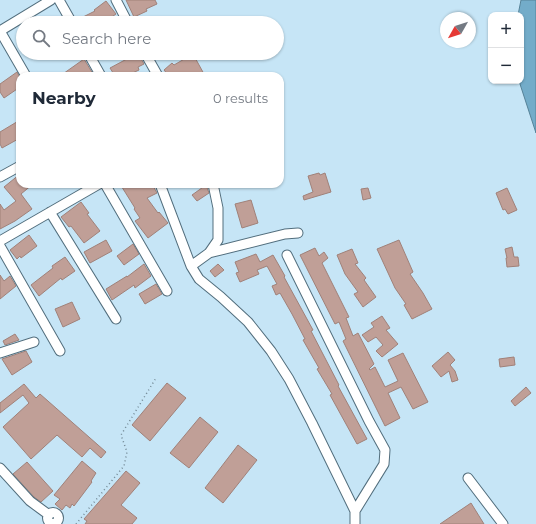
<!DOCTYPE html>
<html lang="en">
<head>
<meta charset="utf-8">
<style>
	:root { --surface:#fff; --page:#f2f2f3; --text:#1f2937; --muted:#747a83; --line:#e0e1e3 }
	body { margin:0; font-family:Montserrat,sans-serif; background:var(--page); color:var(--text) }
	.controls { position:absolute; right:12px; top:12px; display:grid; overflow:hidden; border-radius:8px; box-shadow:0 1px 3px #0004 }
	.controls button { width:36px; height:36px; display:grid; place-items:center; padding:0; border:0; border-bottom:1px solid var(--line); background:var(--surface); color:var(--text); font:20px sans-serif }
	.compass { position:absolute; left:440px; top:12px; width:36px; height:36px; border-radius:50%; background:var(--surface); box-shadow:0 1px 3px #0004; rotate:231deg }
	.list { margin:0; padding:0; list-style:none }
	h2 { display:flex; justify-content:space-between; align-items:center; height:52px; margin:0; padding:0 16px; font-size:17px }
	h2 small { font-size:13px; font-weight:400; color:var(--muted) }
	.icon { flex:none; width:22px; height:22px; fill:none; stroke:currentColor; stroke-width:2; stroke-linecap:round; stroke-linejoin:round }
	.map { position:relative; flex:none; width:536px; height:524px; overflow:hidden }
	.search { position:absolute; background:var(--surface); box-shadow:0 1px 3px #0004; left:16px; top:16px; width:268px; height:44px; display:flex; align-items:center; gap:10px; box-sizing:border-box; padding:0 14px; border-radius:22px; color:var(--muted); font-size:15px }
	.panel { position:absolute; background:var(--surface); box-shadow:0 1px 3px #0004; left:16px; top:72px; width:268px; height:116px; border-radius:12px }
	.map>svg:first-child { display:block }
	.water { fill:#73acc9; stroke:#568298 }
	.building { fill:#c09f97; stroke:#a08179 }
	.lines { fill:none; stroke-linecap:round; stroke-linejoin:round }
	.minor-casing { stroke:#526e7d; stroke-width:11 }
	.path { stroke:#738995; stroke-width:1.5; stroke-dasharray:1 3; stroke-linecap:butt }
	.minor { stroke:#fff; stroke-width:9 }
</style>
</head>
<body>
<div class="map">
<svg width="536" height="524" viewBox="0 0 536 524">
	<rect width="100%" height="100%" fill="#c6e5f6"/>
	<path class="water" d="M521,0H536V133L519,81H521V15H518Z"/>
	<path class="building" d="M126,0H155L157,4L146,9L147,11L134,17Z
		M106,1L116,14L103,23H84L81,18L95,11L94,10Z
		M138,53L144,64L138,67L139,70L126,76H115L110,68Z
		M193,54L204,74L201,76H169L164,70L172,63L174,65Z
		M84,59L93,74L90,76H60Z
		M17,72L20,78V87L4,98L0,92V84Z
		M20,120V138L2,148L0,144V132Z
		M319,173L320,175L325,173L331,192L304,200L303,196L313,192L308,176Z
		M20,174V184H33L21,194L32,209L15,221L0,229V204L4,210L16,201L4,187Z
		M120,184H152L157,193L147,198L158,213L159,212L168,223L148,238L135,221L140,218L134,209L135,208Z
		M206,185L209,193L197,201L192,195Z
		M368,188L371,198L363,200L361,189Z
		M507,188L517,210L508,214L505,209L503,210L496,193Z
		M251,200L258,223L242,228L235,204Z
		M81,202L89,213L87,214L100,231L84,243L71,226L69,227L61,217Z
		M29,235L37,246L21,258L20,256L17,259L10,250Z
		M106,240L112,251L90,263L84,252Z
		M399,240L413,272L410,274L423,293L432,309L412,319L404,305L406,304L395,288L377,249Z
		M133,244L139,254L124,265L117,256Z
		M512,247L514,257H518L519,266L507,267L506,258H507L505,249Z
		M315,248L319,256L324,252L328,258L322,263L349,317L346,318L353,336L358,333L374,364L369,369L370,370L375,367L385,387L398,381L388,360L403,353L428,402L413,409L401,387L388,393L400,418L385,426L343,341L346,339L339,322L335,324L300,255Z
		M352,249L358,263L355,264L366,278L364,280L376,297L363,307L354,294L358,292L345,274L337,255Z
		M256,254L260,262L273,255L285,276L284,277L313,330L311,331L339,385L338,386L367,439L357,444L330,395L332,394L317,369L319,368L303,340L305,339L292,314L280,293L276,295L272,286L277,284L267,266L257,270L259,274L240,282L236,273L239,272L235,262Z
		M65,257L75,271L62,280L61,278L39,296L31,285L53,268L52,266Z
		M144,264L151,276L135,288L134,285L112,300L106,289L127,276V277Z
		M218,264L224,270L215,277L210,271Z
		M0,275L4,281L10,276L16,286L0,299Z
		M156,284L162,294L145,304L139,294Z
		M72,302L80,319L63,327L55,309Z
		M382,316L390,328L386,330L398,344L382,357L376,351L383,345L376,337L368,342L362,335L374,327L371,323Z
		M15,334L19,340L5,345L3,341Z
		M26,351L32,362L12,375L2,359Z
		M448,352L455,360L450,365L455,371L458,380L452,382L449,371L441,377L432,366Z
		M514,357L515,365L500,367L499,359Z
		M167,383L186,398L150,441L132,425Z
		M24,384L36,398L40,394L106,452L101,458L90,448L82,457L57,435L31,459L3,427L29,403L23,395L0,413V403Z
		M526,387L531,393L515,406L511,401Z
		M200,417L218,432L189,468L170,453Z
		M238,445L257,460L223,503L205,488Z
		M82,461L96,473L91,481L92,482L74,506L72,504L70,508L66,505L62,510L55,504L60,499L54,495Z
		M27,462L53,491L41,502L34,497L13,474Z
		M126,471L140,483L121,505L137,518L132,524H85L87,521L84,519Z
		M471,503L484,524H440Z"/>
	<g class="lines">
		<g class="minor-casing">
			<path id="minor" d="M59,0L72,23
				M116,0L128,23
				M0,31L51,0
				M0,31L26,76
				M88,53L101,76
				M145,53L158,76
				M0,177L20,166
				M105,184L167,291
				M160,184L191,266L199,279L221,297L248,322L271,351L289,379L312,423L355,511V524
				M50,212L116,319
				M0,241L99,184
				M0,246L60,351
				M209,253L285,234L298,233
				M287,255L369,421L385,450L384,464L355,511
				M191,266L209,253L218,240V208L213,184
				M0,353L34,342
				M0,468L30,501L49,515
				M468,478L503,524
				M47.5 518a5.5 5.5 0 1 1 11 0a5.5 5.5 0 1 1-11 0Z"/>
		</g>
		<path class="path" d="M76,524L124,466L127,452L121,435L156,378"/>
		<use href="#minor" class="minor"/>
	</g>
</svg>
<div class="controls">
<button>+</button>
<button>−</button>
</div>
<svg class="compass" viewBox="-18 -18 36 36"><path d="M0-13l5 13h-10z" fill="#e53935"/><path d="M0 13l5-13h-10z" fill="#747a83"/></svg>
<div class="search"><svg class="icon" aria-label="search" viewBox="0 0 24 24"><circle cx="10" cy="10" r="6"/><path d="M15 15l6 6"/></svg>Search here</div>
<section class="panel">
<h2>Nearby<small>0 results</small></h2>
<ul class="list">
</ul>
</section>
</div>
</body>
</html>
